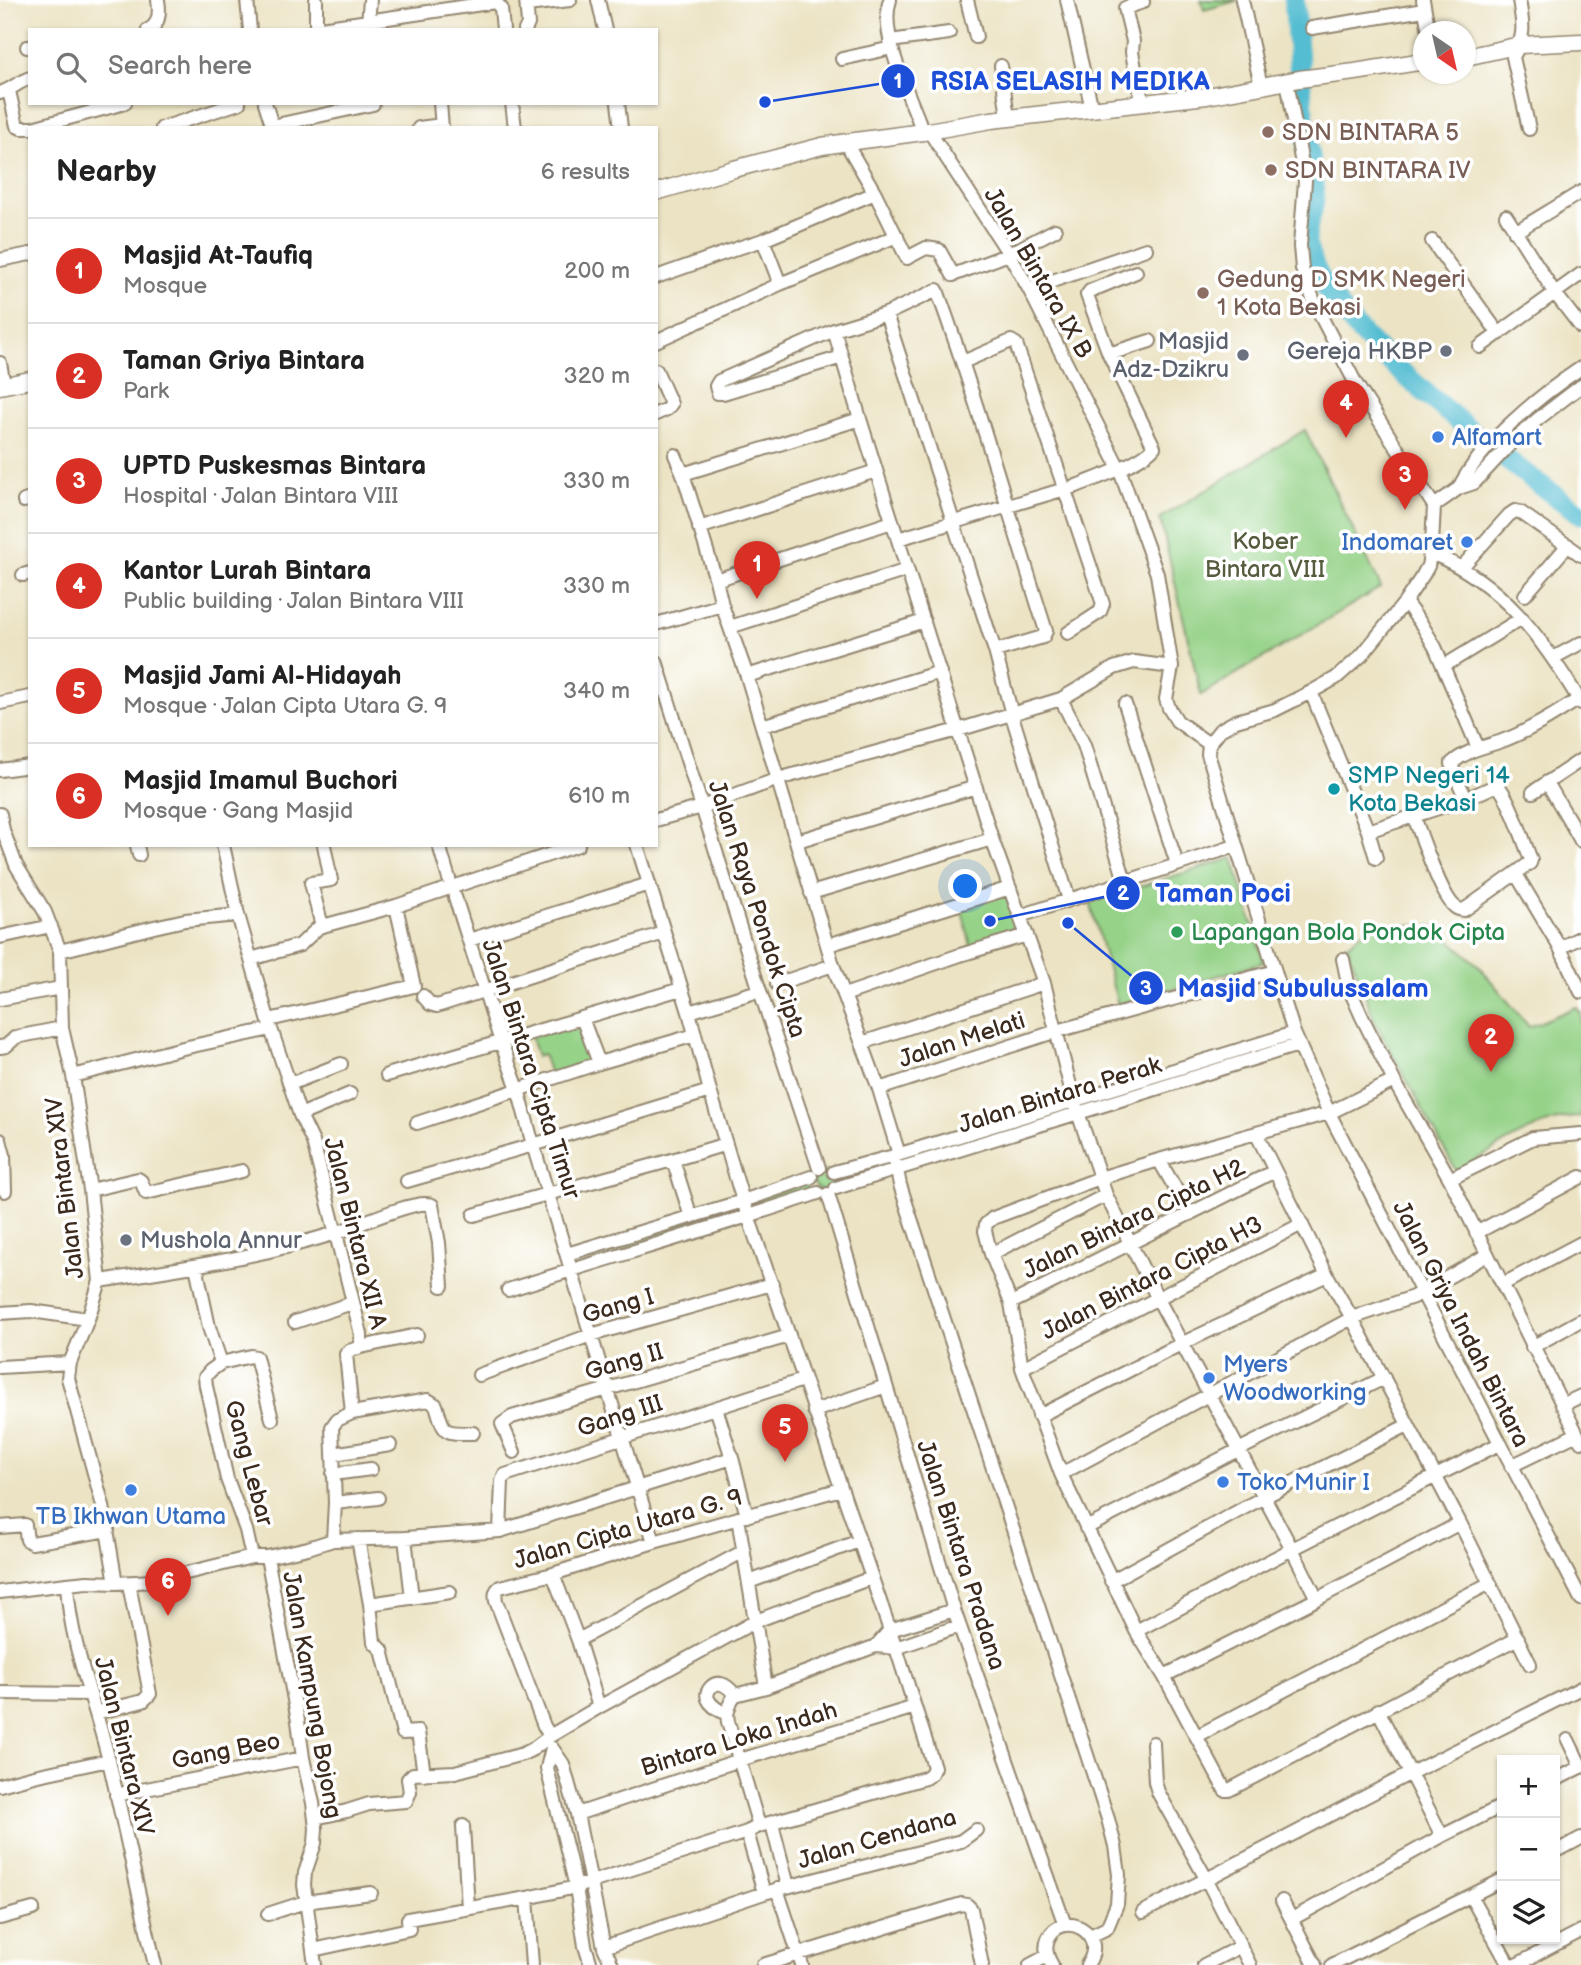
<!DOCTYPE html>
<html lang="en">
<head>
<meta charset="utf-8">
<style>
	:root { --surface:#fff; --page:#f2f2f2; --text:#222; --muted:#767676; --line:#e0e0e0; --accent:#d93025 }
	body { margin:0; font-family:"Balsamiq Sans",sans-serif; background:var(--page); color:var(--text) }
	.controls { position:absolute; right:21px; bottom:21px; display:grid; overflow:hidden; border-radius:0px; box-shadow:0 2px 5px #0004 }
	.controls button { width:63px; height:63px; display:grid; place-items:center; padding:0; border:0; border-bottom:2px solid var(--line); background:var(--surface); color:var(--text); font:35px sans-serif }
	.compass { position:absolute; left:1413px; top:21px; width:63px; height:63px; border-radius:50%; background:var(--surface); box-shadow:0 2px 5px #0004; rotate:146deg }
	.you { position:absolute; left:966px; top:887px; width:24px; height:24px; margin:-18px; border:5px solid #fff; border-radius:50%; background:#1a73e8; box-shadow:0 0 0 10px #1a73e833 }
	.badge { display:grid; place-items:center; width:46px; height:46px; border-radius:50%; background:var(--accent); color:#fff; font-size:23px; font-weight:700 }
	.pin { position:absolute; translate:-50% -58px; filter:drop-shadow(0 2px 4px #0008) }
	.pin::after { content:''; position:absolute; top:37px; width:24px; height:21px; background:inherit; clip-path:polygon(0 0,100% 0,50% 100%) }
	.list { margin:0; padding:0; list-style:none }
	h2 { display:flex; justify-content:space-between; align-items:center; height:91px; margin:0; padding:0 28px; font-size:30px }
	h2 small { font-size:23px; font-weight:400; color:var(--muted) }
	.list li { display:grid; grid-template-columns:46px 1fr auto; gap:21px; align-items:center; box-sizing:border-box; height:105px; padding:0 28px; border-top:2px solid var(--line) }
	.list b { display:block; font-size:26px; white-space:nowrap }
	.list p { margin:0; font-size:23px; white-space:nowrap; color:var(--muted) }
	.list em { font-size:23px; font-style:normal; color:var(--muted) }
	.icon { flex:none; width:38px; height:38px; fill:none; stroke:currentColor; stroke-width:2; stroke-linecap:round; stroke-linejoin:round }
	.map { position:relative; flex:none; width:1581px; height:1965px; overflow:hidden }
	.search { position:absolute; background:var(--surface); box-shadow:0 2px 5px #0004; left:28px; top:28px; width:630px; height:77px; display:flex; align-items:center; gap:18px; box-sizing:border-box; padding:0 24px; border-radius:0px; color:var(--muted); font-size:26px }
	.panel { position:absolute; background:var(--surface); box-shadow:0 2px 5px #0004; left:28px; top:126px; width:630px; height:721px; border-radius:0px }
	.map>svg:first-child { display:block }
	.green { fill:#96d389; stroke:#687e54; stroke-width:2 }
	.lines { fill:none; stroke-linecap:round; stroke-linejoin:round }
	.river { stroke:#54bdd2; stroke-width:21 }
	.minor-casing { stroke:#938670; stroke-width:16 }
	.major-casing { stroke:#938670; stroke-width:19 }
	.minor { stroke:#fff; stroke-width:12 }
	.major { stroke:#fff; stroke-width:16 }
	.education-dot { fill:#8d6e63; stroke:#fff; stroke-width:2.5 }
	.worship-dot { fill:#6b7280; stroke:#fff; stroke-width:2.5 }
	.shop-dot { fill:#3f7fe0; stroke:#fff; stroke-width:2.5 }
	.culture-dot { fill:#0f9aa8; stroke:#fff; stroke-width:2.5 }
	.leisure-dot { fill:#2e9e5b; stroke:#fff; stroke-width:2.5 }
	.labels { text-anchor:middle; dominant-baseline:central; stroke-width:7; stroke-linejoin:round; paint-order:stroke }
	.education-label { font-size:24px; fill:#785e54; stroke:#fff; text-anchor:start }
	.street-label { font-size:24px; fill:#3b2a1e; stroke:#fff }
	.worship-label { font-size:24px; fill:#5b616d; stroke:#fff; text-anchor:end }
	.shop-label { font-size:24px; fill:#366cbe; stroke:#fff; text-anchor:start }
	.park-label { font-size:24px; fill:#565d3e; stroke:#fff }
	.culture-label { font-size:24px; fill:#0d838f; stroke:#fff; text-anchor:start }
	.leisure-label { font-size:24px; fill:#27864d; stroke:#fff; text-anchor:start }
	.leader { fill:none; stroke:#1d4ed8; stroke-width:2.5 }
	.callout-dot { fill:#1d4ed8; stroke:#fff; stroke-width:2.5 }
	.mark-label { font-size:21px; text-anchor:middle; font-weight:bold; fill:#fff }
	.callout-label { font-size:26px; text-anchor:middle; font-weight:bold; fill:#1d4ed8; stroke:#fff; stroke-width:7; stroke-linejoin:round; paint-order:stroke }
</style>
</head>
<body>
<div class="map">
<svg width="1581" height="1965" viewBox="0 0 1581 1965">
	<rect width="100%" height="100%" fill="#fff"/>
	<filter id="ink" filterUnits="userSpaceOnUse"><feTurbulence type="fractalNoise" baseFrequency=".0143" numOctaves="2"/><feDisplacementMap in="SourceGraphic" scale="14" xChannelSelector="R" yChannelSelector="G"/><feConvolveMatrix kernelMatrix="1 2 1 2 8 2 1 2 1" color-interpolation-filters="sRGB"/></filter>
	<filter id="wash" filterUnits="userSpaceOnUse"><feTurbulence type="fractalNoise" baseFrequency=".00686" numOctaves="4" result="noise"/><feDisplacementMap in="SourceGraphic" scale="28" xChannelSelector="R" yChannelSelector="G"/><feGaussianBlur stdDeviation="1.57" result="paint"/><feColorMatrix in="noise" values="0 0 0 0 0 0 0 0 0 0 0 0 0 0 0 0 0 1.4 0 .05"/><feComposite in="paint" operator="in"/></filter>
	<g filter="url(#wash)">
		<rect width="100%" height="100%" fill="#ebe3c3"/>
		<path class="green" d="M1201,0H1239L1204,10Z
			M1305,430L1381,587L1201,695L1160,518Z
			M1233,858L1264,962L1118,1005L1090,902Z
			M1006,894L1021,935L972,950L961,907Z
			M1373,924L1434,926L1478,965L1529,1027L1576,1007L1581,1013V1117C1545,1115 1488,1153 1456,1171L1375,1022L1347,945Z
			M582,1021L595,1060L550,1074L543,1054L537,1056L531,1038Z
			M814 1181a10 10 0 1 1 20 0a10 10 0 1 1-20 0Z
			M806,1182L810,1194L751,1213L748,1203Z
			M741,1204L745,1216L573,1265L570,1257Z"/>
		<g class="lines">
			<path class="river" d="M1294,0C1298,42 1300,85 1305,127C1307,150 1313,172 1314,195C1315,212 1302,230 1307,247C1325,310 1394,366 1442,407C1487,445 1533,481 1581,514"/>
		</g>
	</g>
	<g filter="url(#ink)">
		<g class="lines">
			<g class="minor-casing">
				<path id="minor" d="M247,0L250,30
					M316,0V24L321,28L495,2L501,8L503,30
					M598,0L605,30
					M890,0C878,34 911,98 923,132
					M967,0L976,37
					M1067,0L1092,109
					M1142,0L1143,2L1125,8L1133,41L1132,52L1137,80L1143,102
					M1242,0L1261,86
					M1423,0L1429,32
					M1519,0C1523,24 1526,35 1513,57L1529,129
					M527,5L570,0
					M368,22L370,0
					M1312,28L1424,10
					M148,30C160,25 160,12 158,0
					M525,30L528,24L526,0
					M890,41L949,33
					M27,47H30
					M842,59L892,48
					M1001,66L1008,118
					M1287,81L1305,181L1300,246L1302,269L1316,307L1356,384L1434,506L1432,544L1428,566L1423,575L1405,602L1362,655L1336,678L1311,692L1275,710L1236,721L1220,730L1209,744L1208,754L1294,1033L1329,1113L1581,1599
					M9,91L17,126L21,128H30
					M0,93C11,90 18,82 30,78
					M265,103L273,128
					M440,103L442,128
					M512,103L515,128
					M618,103L621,128
					M272,126L373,104
					M32,128L125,103
					M162,128L239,103
					M419,128L442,125
					M929,131L1009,254L1029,289L1119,468L1157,574L1172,667L1166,699L1169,708L1177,721L1209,744
					M848,142L850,150L875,193L907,258L926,248L939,250L953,275L1009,254L1055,230
					M1506,216L1554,292L1581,327
					M1515,232L1581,192
					M763,240L780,284
					M1432,241L1499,334
					M738,248L763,240L875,193
					M0,260L30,254
					M656,277L733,250
					M1029,289L1146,249
					M886,314L995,651L1014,722L1069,900
					M834,330L860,419L992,839L1044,983L1074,1101L1106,1195L1158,1299L1292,1549L1317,1599
					M656,341L780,284L897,236
					M1480,347L1581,274
					M1109,354L1150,341
					M842,357L723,393H718L716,386L719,381L834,330L886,314L937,290C978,402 1010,518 1046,631L1043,637L995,651
					M963,362L1011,341L1016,344L1103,604L1100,612L1068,633
					M0,363L4,385
					M656,370L671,404L667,409L656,414
					M675,455L683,474L716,580L722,605L747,676L833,965L879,1089L897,1148
					M683,474L860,419
					M1074,487C1094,479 1141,463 1154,447L1109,354L1087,295L1090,291L1136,272
					M1459,488C1480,444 1540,395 1581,368
					M24,501L30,499
					M1434,506L1459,488L1474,483L1511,443L1538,419L1581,386
					M699,528L876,471
					M898,539L1065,489
					M1431,553C1502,582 1543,639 1581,703
					M1462,567L1509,515L1515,511L1520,512L1581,555
					M23,575L30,573
					M716,580L892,522
					M1525,595L1568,545
					M1405,602L1422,625L1435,647L1478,748
					M656,624L722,605
					M730,627L907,570
					M1553,658L1581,643
					M656,661L758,985L819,1168
					M1444,666L1522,618
					M747,676L924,621
					M1311,692L1368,831L1376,858
					M1061,699L1084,745L1125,881
					M0,703L30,697
					M1125,704L1177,864
					M762,726L940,672
					M0,770L30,766
					M1547,782C1558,802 1570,821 1581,841
					M1533,792L1581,760
					M1466,799L1453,770L1452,763C1467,750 1484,747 1502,741C1529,731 1554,715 1579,699
					M0,814L3,830L16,865L45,912L60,951L62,1028L73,1076L90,1190L100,1281L88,1319L70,1363L68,1378L103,1506L116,1583L87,1582L67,1584C70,1645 95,1702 109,1761C125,1829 139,1897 155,1965
					M656,820L702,807L778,779L958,730L1061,699L1114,668L1127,664L1134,662L1172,667
					M1368,831L1466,799L1497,785C1509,796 1524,842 1531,860L1530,863L1464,910C1459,909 1458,910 1454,906C1440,893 1422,837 1414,817
					M797,841L976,787
					M137,845L139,855
					M223,845L238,915L271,1029L300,1115L313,1142L361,1334V1347L349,1351L346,1354L352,1413L337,1420L332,1427L335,1503L333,1540
					M439,845L449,879
					M1516,874L1560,948L1581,992
					M811,893L992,839
					M455,897L501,1042L518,1089L533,1145L654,1542
					M1020,916L1235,846
					M322,926L311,883L331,880L324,845
					M0,937L51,926
					M469,940L649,884
					M828,945L1010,888
					M1560,948L1581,937
					M60,951L154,927L185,920L238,915
					M251,959L300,945L319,927L396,906L578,845
					M1343,959L1349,988L1362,1017L1394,1081L1450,1179L1581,1442
					M777,984L833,965
					M844,995L960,955L1027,935
					M423,996L430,1004L437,1006L664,933
					M0,999L61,988
					M689,1012L752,993
					M582,1018L599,1063
					M269,1020L414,986L396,906
					M862,1043L1044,983
					M0,1047L6,1046L16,1037L62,1028
					M387,1075L681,989
					M73,1076L183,1048L271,1029
					M1394,1081L1329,1113L1159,1160L1100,1178L993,1218L986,1224L985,1231L991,1254L1011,1303L1022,1368L1061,1474L1136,1631L1164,1676L1225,1790H1229L1518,1638
					M290,1084L341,1064
					M879,1089L1057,1031L1275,971
					M300,1115L350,1094
					M417,1123L599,1063L695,1035
					M1256,1133L1327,1275L1352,1318L1460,1523L1530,1664
					M0,1140L4,1155L5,1191
					M894,1156L900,1185L1108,1819L1115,1846L1119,1875L1117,1904L1107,1928L1090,1936
					M673,1160L691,1217
					M1159,1160L1190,1214
					M834,1172L894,1156L1294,1033
					M1450,1179L1533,1138L1581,1134
					M407,1181L533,1145L710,1091
					M836,1188L1298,1045
					M90,1190L138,1179L141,1181L146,1193L242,1171
					M828,1194L954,1610L1065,1925
					M474,1215C557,1190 643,1170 726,1144
					M1476,1233L1581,1177
					M567,1254L743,1201L811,1177
					M991,1254L1106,1195
					M196,1266L209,1327L221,1363L210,1371L205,1377L206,1386L227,1479L246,1530L252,1557
					M100,1281C179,1269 259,1257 336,1233C354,1227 417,1198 432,1205L439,1243L442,1286
					M1503,1284L1581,1243
					M508,1290C611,1257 716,1228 818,1193
					M1011,1303L1275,1171
					M0,1313L31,1311L88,1319
					M295,1322L352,1303
					M361,1347L417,1335
					M1532,1347L1581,1320
					M221,1363L251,1356L256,1357L272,1419
					M0,1367L70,1363
					M1022,1368L1302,1224
					M479,1375L591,1335L772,1284
					M1562,1405L1581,1396
					M716,1408L732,1458L747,1516
					M814,1411L886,1386
					M352,1413L428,1400L436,1405C445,1434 442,1433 473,1433
					M1039,1416L1181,1344L1327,1275
					M514,1452L502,1424L512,1417L789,1336
					M333,1454L390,1445
					M1511,1466L1577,1434
					M333,1474L371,1469
					M1061,1474L1352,1318L1413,1297L1487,1255
					M335,1503L378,1498
					M738,1518L766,1687
					M0,1527L25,1525L27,1540L32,1543L108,1530
					M1086,1528L1238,1450L1384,1378
					M500,1531L502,1481L505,1475L803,1380
					M405,1538L412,1598
					M358,1539L370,1604L374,1642L382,1650L403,1733L418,1732L424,1774
					M267,1557L298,1721L303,1758L313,1803L316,1828L315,1843L305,1873L304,1885L315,1965
					M553,1574L578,1640L599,1707
					M1111,1581L1264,1497L1408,1425
					M749,1582L859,1541
					M116,1583L154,1581L252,1557H267L308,1548L333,1540L405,1538L500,1531L732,1458
					M0,1592L67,1584
					M376,1603L450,1592
					M1136,1631L1292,1549L1499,1444
					M578,1640L744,1551
					M876,1646L890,1630L954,1610
					M1164,1676L1317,1599L1460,1523
					M0,1693L90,1694
					M1378,1710L1442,1836
					M96,1713L143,1701L150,1694L129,1584
					M727,1714C720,1711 711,1706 708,1699C705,1691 713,1682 721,1684C726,1685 732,1691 735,1695
					M550,1736L544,1726L496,1601C495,1595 495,1591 500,1587L553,1574L654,1542L841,1489
					M1197,1736L1490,1583
					M1568,1740L1581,1767
					M1153,1743L1155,1782L1158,1792L1207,1880L1250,1965
					M552,1748L563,1764L577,1814L604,1947L612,1965
					M552,1748L547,1768L576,1887L585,1946L591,1965
					M1555,1780L1581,1767
					M0,1785L34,1776L109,1760
					M116,1795L303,1758
					M577,1814L740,1760L915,1707
					M315,1818L347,1811L369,1804L406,1801L410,1792L408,1779L413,1774L455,1772L523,1754L533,1749L550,1736L599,1707L756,1621L871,1578
					M772,1824L788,1886
					M463,1826L468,1908
					M759,1826L728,1722L727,1714L731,1701L735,1695L766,1687L876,1646L896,1648L959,1626
					M747,1832L764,1893
					M1555,1852L1581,1838
					M777,1889L802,1965
					M1471,1897L1509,1965
					M1282,1901L1315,1965
					M1143,1912L1411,1773L1581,1688
					M268,1914L305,1902L371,1893
					M0,1918L33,1909
					M1292,1919L1442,1836L1502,1806
					M604,1947L764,1893L961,1841L976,1830
					M313,1950L409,1929L408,1919L527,1898
					M532,1965L527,1898L576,1887L747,1832L759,1826L925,1778L931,1774L934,1767L897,1651L743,1201L710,1091L689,1012L637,845
					M763,1965L962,1904L967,1905L971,1909L982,1965
					M1030,1965L1047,1956
					M1052,1965C1047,1957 1044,1949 1048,1939C1062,1908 1110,1933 1087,1965
					M1204,1965L1241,1946
					M1332,1965L1502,1880
					M1516,1965L1581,1931"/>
			</g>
			<g class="major-casing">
				<path id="major" d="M1466,57L1520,45L1581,42
					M656,192L734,169L822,146L848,142L923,132L991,120L1207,96L1299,79L1355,72L1424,61
					M0,386L30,380"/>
			</g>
			<use href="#minor" class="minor"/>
			<use href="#major" class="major"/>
		</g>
	</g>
	<g class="education-dot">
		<circle cx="1268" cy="132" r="7"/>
		<circle cx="1271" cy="170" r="7"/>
		<circle cx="1203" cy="293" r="7"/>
	</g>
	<g class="worship-dot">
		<circle cx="1446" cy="351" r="7"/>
		<circle cx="1243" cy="355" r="7"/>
		<circle cx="126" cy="1240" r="7"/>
	</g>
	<g class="shop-dot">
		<circle cx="1438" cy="437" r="7"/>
		<circle cx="1467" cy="542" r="7"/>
		<circle cx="1209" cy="1378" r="7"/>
		<circle cx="1223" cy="1482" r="7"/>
		<circle cx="131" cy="1490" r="7"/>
	</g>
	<circle class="culture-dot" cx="1334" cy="789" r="7"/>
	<circle class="leisure-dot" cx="1177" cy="932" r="7"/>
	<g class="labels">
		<g class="education-label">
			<text x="1282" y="132">SDN BINTARA 5</text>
			<text x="1285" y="170">SDN BINTARA IV</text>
			<text x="1217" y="279">Gedung D SMK Negeri<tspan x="1217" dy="28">1 Kota Bekasi</tspan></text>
		</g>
		<g class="street-label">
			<text transform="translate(1038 273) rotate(60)">Jalan Bintara IX B</text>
			<text transform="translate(757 909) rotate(72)">Jalan Raya Pondok Cipta</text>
			<text transform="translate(962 1040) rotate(-18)">Jalan Melati</text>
			<text transform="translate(531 1069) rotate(72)">Jalan Bintara Cipta Timur</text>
			<text transform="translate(1060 1095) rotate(-17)">Jalan Bintara Perak</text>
			<text transform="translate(65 1188) rotate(-97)">Jalan Bintara XIV</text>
			<text transform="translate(1134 1219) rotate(-26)">Jalan Bintara Cipta H2</text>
			<text transform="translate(355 1233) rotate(76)">Jalan Bintara XII A</text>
			<text transform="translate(1152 1278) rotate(-27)">Jalan Bintara Cipta H3</text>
			<text transform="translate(618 1306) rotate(-16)">Gang I</text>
			<text transform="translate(1461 1324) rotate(63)">Jalan Griya Indah Bintara</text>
			<text transform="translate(624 1362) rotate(-16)">Gang II</text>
			<text transform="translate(620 1416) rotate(-18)">Gang III</text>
			<text transform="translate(249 1463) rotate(75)">Gang Lebar</text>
			<text transform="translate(628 1529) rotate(-16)">Jalan Cipta Utara G. 9</text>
			<text transform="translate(961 1555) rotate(72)">Jalan Bintara Pradana</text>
			<text transform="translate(312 1695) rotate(80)">Jalan Kampung Bojong</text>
			<text transform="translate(739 1739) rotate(-17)">Bintara Loka Indah</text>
			<text transform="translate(124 1746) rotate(76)">Jalan Bintara XIV</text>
			<text transform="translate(226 1751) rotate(-11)">Gang Beo</text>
			<text transform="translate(877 1839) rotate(-16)">Jalan Cendana</text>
		</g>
		<g class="worship-label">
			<text x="1229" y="341">Masjid<tspan x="1229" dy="28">Adz-Dzikru</tspan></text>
			<text x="1432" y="351">Gereja HKBP</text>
			<text x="140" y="1240" text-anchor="start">Mushola Annur</text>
		</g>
		<g class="shop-label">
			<text x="1452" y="437">Alfamart</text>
			<text x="1453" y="542" text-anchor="end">Indomaret</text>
			<text x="1223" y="1364">Myers<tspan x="1223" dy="28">Woodworking</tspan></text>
			<text x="1237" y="1482">Toko Munir I</text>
			<text x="131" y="1516" text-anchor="middle">TB Ikhwan Utama</text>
		</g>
		<g class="park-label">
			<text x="1265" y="541">Kober<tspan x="1265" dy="28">Bintara VIII</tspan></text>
		</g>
		<g class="culture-label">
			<text x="1348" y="775">SMP Negeri 14<tspan x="1348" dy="28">Kota Bekasi</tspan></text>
		</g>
		<g class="leisure-label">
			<text x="1191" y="932">Lapangan Bola Pondok Cipta</text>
		</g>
	</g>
	<path class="leader" d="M765 102L898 81M990 921L1123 893M1068 923L1146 988"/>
	<g class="callout-dot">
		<circle cx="765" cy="102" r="7"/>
		<circle cx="990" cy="921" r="7"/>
		<circle cx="1068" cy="923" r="7"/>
		<circle cx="898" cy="81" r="18"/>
		<circle cx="1123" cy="893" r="18"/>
		<circle cx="1146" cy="988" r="18"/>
	</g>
	<g class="mark-label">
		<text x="898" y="88">1</text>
		<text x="1123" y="900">2</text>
		<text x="1146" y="995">3</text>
	</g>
	<g class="callout-label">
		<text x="1070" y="90">RSIA SELASIH MEDIKA</text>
		<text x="1223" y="902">Taman Poci</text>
		<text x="1303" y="997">Masjid Subulussalam</text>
	</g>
</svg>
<div class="controls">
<button>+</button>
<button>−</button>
<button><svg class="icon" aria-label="layers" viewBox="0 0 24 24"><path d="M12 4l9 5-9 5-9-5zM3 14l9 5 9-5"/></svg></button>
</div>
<svg class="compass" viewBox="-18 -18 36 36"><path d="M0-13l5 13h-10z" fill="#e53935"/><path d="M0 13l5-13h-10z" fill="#767676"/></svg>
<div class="you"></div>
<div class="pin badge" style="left:757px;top:599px">1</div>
<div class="pin badge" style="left:1491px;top:1072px">2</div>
<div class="pin badge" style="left:1405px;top:510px">3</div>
<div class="pin badge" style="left:1346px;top:438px">4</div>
<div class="pin badge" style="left:785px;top:1462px">5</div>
<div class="pin badge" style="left:168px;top:1616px">6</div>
<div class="search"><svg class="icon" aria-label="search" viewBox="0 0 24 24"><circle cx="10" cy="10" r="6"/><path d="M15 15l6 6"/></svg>Search here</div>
<section class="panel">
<h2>Nearby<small>6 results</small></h2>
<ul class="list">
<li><span class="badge">1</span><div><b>Masjid At-Taufiq</b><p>Mosque</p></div><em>200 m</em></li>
<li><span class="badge">2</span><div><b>Taman Griya Bintara</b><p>Park</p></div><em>320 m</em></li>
<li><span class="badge">3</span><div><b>UPTD Puskesmas Bintara</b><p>Hospital · Jalan Bintara VIII</p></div><em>330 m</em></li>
<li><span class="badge">4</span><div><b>Kantor Lurah Bintara</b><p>Public building · Jalan Bintara VIII</p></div><em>330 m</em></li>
<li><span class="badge">5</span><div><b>Masjid Jami Al-Hidayah</b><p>Mosque · Jalan Cipta Utara G. 9</p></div><em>340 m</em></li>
<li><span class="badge">6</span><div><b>Masjid Imamul Buchori</b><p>Mosque · Gang Masjid</p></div><em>610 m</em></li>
</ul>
</section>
</div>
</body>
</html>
